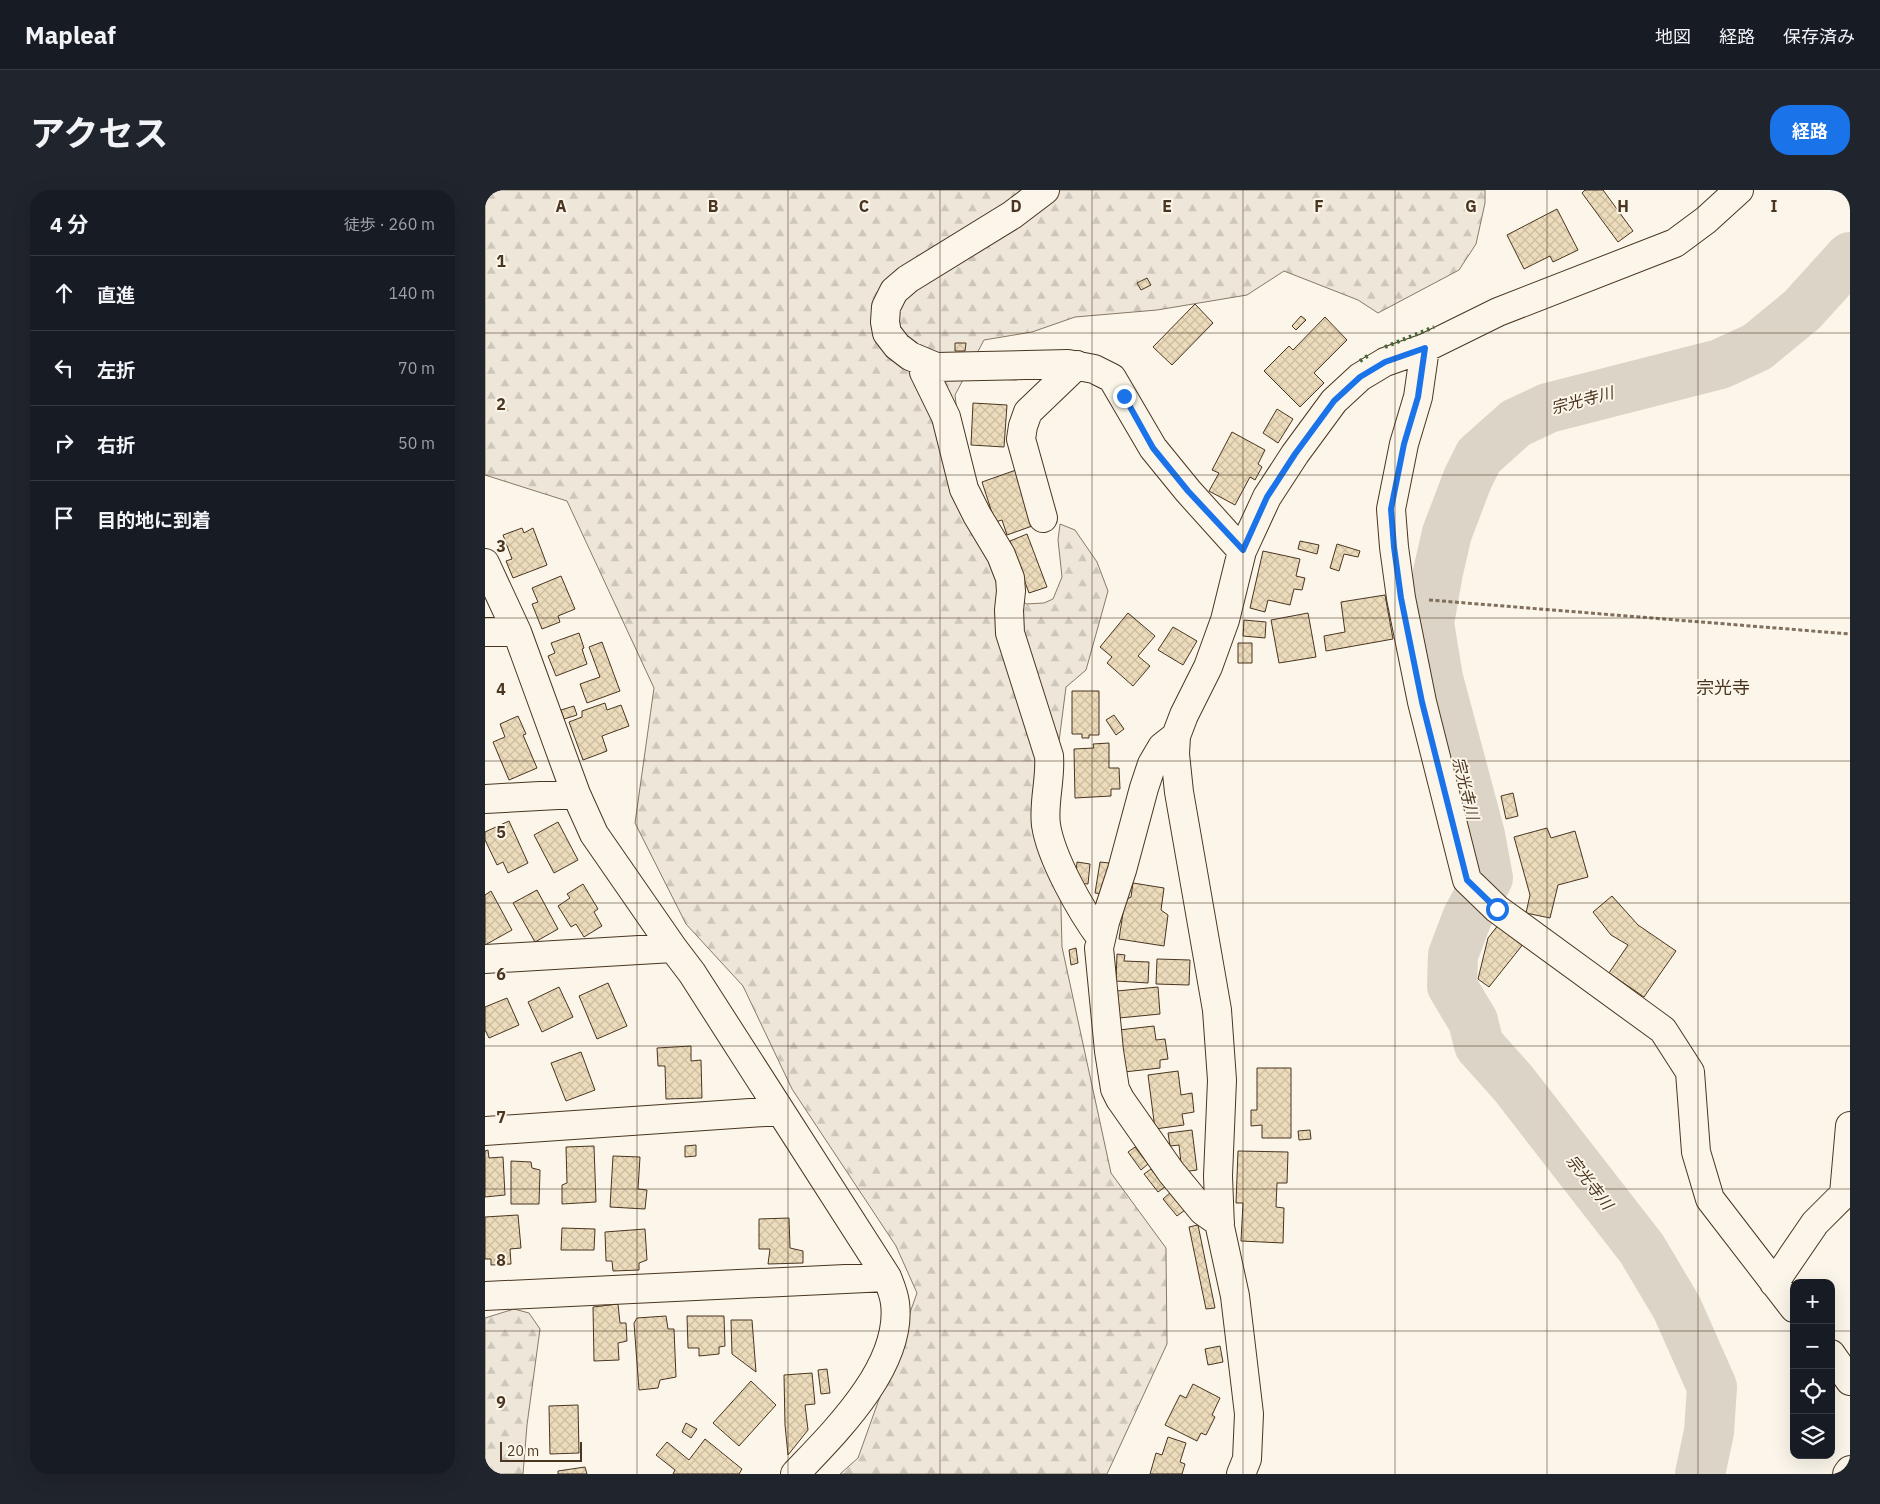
<!DOCTYPE html>
<html lang="ja">
<head>
<meta charset="utf-8">
<style>
	:root { --surface:#171b24; --page:#20242c; --text:#f1f3f6; --muted:#9ea1a6; --line:#363941; --accent:#1a73e8 }
	body { margin:0; font-family:"IBM Plex Sans","Noto Sans JP",sans-serif; background:var(--page); color:var(--text) }
	.controls { position:absolute; right:15px; bottom:15px; display:grid; overflow:hidden; border-radius:10px; box-shadow:0 5px 20px #0002 }
	.controls button { width:45px; height:45px; display:grid; place-items:center; padding:0; border:0; border-bottom:1px solid var(--line); background:var(--surface); color:var(--text); font:25px sans-serif }
	.scale { position:absolute; left:15px; bottom:12px; width:82px; box-sizing:border-box; padding-left:5px; border:2px solid #4a3520; border-top:0; font-size:14px; line-height:18px; white-space:nowrap; color:#4a3520; -webkit-text-stroke:4px #fbf6e9; paint-order:stroke }
	.stop { position:absolute; width:15px; height:15px; margin:-11px; border:4px solid #1a73e8; border-radius:50%; background:#fff }
	.stop.end { background:#1a73e8; border-color:#fff; box-shadow:0 1px 5px #0008 }
	.list { margin:0; padding:0; list-style:none }
	h2 { display:flex; justify-content:space-between; align-items:center; height:65px; margin:0; padding:0 20px; font-size:21px }
	h2 small { font-size:16px; font-weight:400; color:var(--muted) }
	.list li { display:grid; grid-template-columns:32px 1fr auto; gap:15px; align-items:center; box-sizing:border-box; height:75px; padding:0 20px; border-top:1px solid var(--line) }
	.list b { display:block; font-size:19px; white-space:nowrap }
	.list em { font-size:16px; font-style:normal; color:var(--muted) }
	.icon { flex:none; width:28px; height:28px; fill:none; stroke:currentColor; stroke-width:2; stroke-linecap:round; stroke-linejoin:round }
	.map { position:relative; flex:none; width:1365px; height:1284px; overflow:hidden; border-radius:20px }
	header { display:flex; align-items:center; gap:30px; box-sizing:border-box; height:70px; padding:0 25px; background:var(--surface); border-bottom:1px solid var(--line) }
	header strong { font-size:24px }
	nav { display:flex; gap:28px; margin-inline-start:auto; font-size:18px }
	.intro { display:flex; align-items:center; justify-content:space-between; box-sizing:border-box; height:120px; padding:0 30px }
	h1 { margin:0; font-size:35px }
	.button { padding:12px 22px; border-radius:20px; background:var(--accent); color:#fff; font-size:18px; font-weight:700 }
	main { display:flex; gap:30px; padding:0 30px }
	aside { flex:1; background:var(--surface); border-radius:20px; box-shadow:0 5px 20px #0002 }
	.map>svg:first-child { display:block }
	.forest { fill:url(#forest-firs); stroke:#887966 }
	.lines { fill:none; stroke-linecap:round; stroke-linejoin:round }
	.river { stroke:#dcd4c6; stroke-width:50 }
	.building { fill:url(#building-cross-hatch); stroke:#4a3520 }
	.minor-casing { stroke:#4a3520; stroke-width:30 }
	.path { stroke:#7f6f5c; stroke-width:3; stroke-dasharray:4 2.5; stroke-linecap:butt }
	.minor { stroke:#fbf6e9; stroke-width:28 }
	.hedge { stroke:#436837; stroke-width:4; stroke-dasharray:2.5 4; stroke-linecap:butt }
	.route { stroke:#1a73e8; stroke-width:6 }
	.grid { fill:none; stroke:#4a3520; stroke-width:1; stroke-opacity:0.55 }
	.labels { text-anchor:middle; dominant-baseline:central; stroke-width:4; stroke-linejoin:round; paint-order:stroke }
	.water-label { font-size:16px; font-style:italic; fill:#4a3520; stroke:#fbf6e9 }
	.quarter-label { font-size:18px; fill:#4a3520; stroke:#fbf6e9 }
	.grid-label { font-size:16px; text-anchor:middle; font-weight:bold; fill:#4a3520; stroke:#fbf6e9; stroke-width:4; stroke-linejoin:round; paint-order:stroke }
</style>
</head>
<body>
<header>
<strong>Mapleaf</strong>
<nav><a>地図</a><a>経路</a><a>保存済み</a></nav>
</header>
<div class="intro"><h1>アクセス</h1><a class="button">経路</a></div>
<main>
<aside>
<h2>4 分<small>徒歩 · 260 m</small></h2>
<ul class="list">
<li><svg class="icon" aria-label="ahead" viewBox="0 0 24 24"><path d="M12 20V5M6 11l6-6 6 6"/></svg><div><b>直進</b></div><em>140 m</em></li>
<li><svg class="icon" aria-label="left" viewBox="0 0 24 24"><path d="M17 20v-9H6M10 6l-5 5 5 5"/></svg><div><b>左折</b></div><em>70 m</em></li>
<li><svg class="icon" aria-label="right" viewBox="0 0 24 24"><path d="M7 20v-9h11M14 6l5 5-5 5"/></svg><div><b>右折</b></div><em>50 m</em></li>
<li><svg class="icon" aria-label="arrive" viewBox="0 0 24 24"><path d="M6 21V4h12l-3 4 3 4H6"/></svg><div><b>目的地に到着</b></div></li>
</ul>
</aside>
<div class="map">
<svg width="1365" height="1284" viewBox="0 0 1365 1284">
	<defs>
		<pattern id="forest-firs" width="22" height="20" patternUnits="userSpaceOnUse" patternTransform="scale(1.25)"><rect width="22" height="20" fill="#ede6d9"/><path d="M5 1l3.5 6h-7zM16 11l3.5 6h-7z" fill="#cdc6ba"/></pattern>
		<pattern id="building-cross-hatch" width="8" height="8" patternUnits="userSpaceOnUse" patternTransform="scale(1.25)"><rect width="8" height="8" fill="#ecdcbc"/><path d="M0 0l8 8M0 8l8-8" fill="none" stroke="#ccbda1"/></pattern>
	</defs>
	<rect width="100%" height="100%" fill="#fbf6e9"/>
	<path class="forest" d="M0,0H1000V13L991,54L974,80L893,123L873,110L799,81L762,105L672,120L590,127L547,142L499,150L470,205L479,279L516,387L541,414L559,413L568,409L577,387L573,350L575,334L590,340L612,372L623,401L601,480L581,497L572,567L577,757L626,983L681,1058L682,1154L622,1284H355L373,1268L432,1103L411,1056L307,899L258,796L201,734L150,633L169,498L82,311L0,285Z
		M29,1119L44,1123L55,1139L42,1235L38,1284H0V1128Z"/>
	<g class="lines">
		<path class="river" d="M1215,1284L1224,1242L1227,1197L1192,1118L1157,1059L1028,893L994,855L988,831L967,796L968,765L982,728L1003,688L995,645L953,488L944,433L953,382L962,343L983,288L994,266L1031,233L1063,218L1235,174L1272,157L1317,120L1365,67"/>
	</g>
	<path class="building" d="M1100,0H1118L1148,41L1133,52L1097,3Z
		M1072,19L1093,60L1068,72L1065,66L1039,79L1022,45Z
		M662,88L666,95L656,100L652,93Z
		M710,114L728,133L687,175L668,157Z
		M816,126L821,130L811,140L807,136Z
		M840,127L862,150L829,183L839,193L815,217L779,181L804,156L808,160Z
		M470,153H481L480,161H470Z
		M488,213L522,215L519,257L486,255Z
		M792,219L808,229L793,253L778,243Z
		M747,242L780,260L773,274L777,277L770,290L765,287L750,315L724,301L734,283L727,280Z
		M531,280L550,335L522,345L517,330L510,332L497,292Z
		M37,338L39,343L48,338L62,375L28,388L21,371L27,369L18,345Z
		M542,344L562,397L544,403L525,351Z
		M815,351L834,355L832,364L813,359Z
		M852,354L875,361L873,367L859,364L854,381L845,378Z
		M778,361L815,369L811,386L820,388L817,400L809,399L805,415L783,410L780,422L765,418Z
		M76,386L90,419L73,426L75,432L57,439L47,414L53,412L47,398Z
		M900,405L908,449L841,461L839,446L860,442L856,412Z
		M643,423L670,446L653,466L665,476L648,496L622,473L627,467L615,457Z
		M823,423L831,467L794,473L786,430Z
		M759,430L781,432L780,448L758,446Z
		M688,437L712,451L698,475L673,460Z
		M94,443L99,458L97,459L102,474L71,486L63,466L70,463L66,453Z
		M117,452L135,501L102,513L95,494L115,487L104,457Z
		M753,453H767V473H753Z
		M587,501H614V545H604V548H597V544H587Z
		M120,513L122,520L136,515L144,536L117,546L122,561L98,570L84,532L97,527V521Z
		M89,516L92,525L79,529L76,520Z
		M629,525L639,539L631,545L621,530Z
		M33,526L41,544L38,545L52,578L24,590L8,552L20,547L15,534Z
		M624,553V578H634L635,599H626V606L590,608L589,559L609,558L608,554Z
		M1028,603L1033,626L1021,629L1016,606Z
		M24,631L43,673L23,683L18,672L12,675L0,650V642Z
		M73,632L93,670L69,683L49,645Z
		M1062,638L1066,648L1090,641L1103,687L1073,695L1065,728L1041,723L1045,705L1029,647Z
		M592,672L605,674L603,694L590,693Z
		M615,672L624,673L619,704L610,703Z
		M648,693L679,698L676,720L683,725L679,756L634,749L640,710L646,707Z
		M98,694L113,719L109,722L117,736L99,747L91,734L86,737L73,716L85,708L82,704Z
		M52,700L73,739L50,752L28,713Z
		M6,701L27,740L0,755V705Z
		M1127,706L1153,735L1191,761L1159,807L1124,783L1143,755L1126,745L1108,722Z
		M1014,734L1039,753L1004,797L993,789L1003,748Z
		M591,758L593,773L586,775L584,760Z
		M632,764L640,765L639,771L664,772L663,793L631,791Z
		M672,769L705,770L704,795L671,794Z
		M123,793L142,836L112,849L94,806Z
		M74,797L88,827L57,842L43,812Z
		M673,797L675,824L634,828L632,801Z
		M22,808L34,835L4,848L0,840V817Z
		M669,836L671,850L680,849L683,869L675,870V878L639,882L634,840Z
		M206,856V871L216,870L217,908L181,909L180,876H173L172,858Z
		M96,862L110,900L81,911L66,873Z
		M772,878H806V948H777V935L766,936V920H772Z
		M693,881L696,905L707,903L709,922L697,924L699,935L670,939L663,885Z
		M707,940L712,980L697,982L694,955L685,956L683,943Z
		M825,940L826,949L814,950L813,941Z
		M211,955V966L200,967V956Z
		M109,956L111,1012L77,1014V995L82,993L81,957Z
		M650,957L663,974L656,980L643,962Z
		M3,960L4,968L18,967L20,1005L0,1007V961Z
		M753,961L803,962L802,993H792L791,1017L799,1018L798,1053L756,1051L758,1013H751Z
		M128,966L155,967L153,999L162,1000L160,1019L125,1017Z
		M26,971L46,972L47,978L55,980L54,1014H26Z
		M666,979L680,997L673,1002L659,984Z
		M686,1002L700,1020L692,1026L678,1009Z
		M33,1025L36,1058L25,1059L26,1074L6,1075V1069H0V1027Z
		M304,1028L305,1058L318,1061V1073L283,1074L285,1059H274V1029Z
		M713,1035L730,1118L721,1119L704,1037Z
		M77,1038L110,1039L109,1060H76Z
		M160,1039L162,1070L154,1073V1080L128,1081L127,1071H121L120,1042Z
		M133,1114L135,1133H141L142,1151L133,1153L134,1170L109,1171L108,1117Z
		M181,1126L183,1139H189L191,1187L175,1190L173,1198L154,1200L149,1133L152,1128Z
		M202,1126H239L240,1156L234,1157V1164L214,1166V1158H203Z
		M246,1130H267L271,1182L247,1164Z
		M735,1156L738,1172L723,1175L720,1159Z
		M342,1179L345,1203L336,1204L333,1180Z
		M327,1183L330,1214L320,1215L323,1240L303,1265L300,1235L299,1185Z
		M266,1191L291,1215L254,1256L228,1233Z
		M708,1194L735,1208L727,1225L730,1227L721,1245L716,1243L712,1251L680,1235L695,1205L701,1208Z
		M93,1215L94,1263L65,1264L64,1216Z
		M201,1233L212,1239L206,1248L197,1242Z
		M683,1247L701,1253L695,1272L700,1274L697,1284H665L671,1263L677,1265Z
		M220,1249L257,1279L254,1284H188L190,1280L171,1265L182,1252L204,1270Z
		M100,1277L102,1284H73V1281Z"/>
	<g class="lines">
		<g class="minor-casing">
			<path id="minor" d="M560,0L527,25L423,89L409,101L401,117L400,132L402,143L412,156L425,166L451,177L583,174L609,179L627,188L668,258L703,301L757,361
				M940,158L933,207L919,254L906,319L909,357L916,408L937,512L982,690L1012,719L1178,840L1205,882L1211,962L1225,1009L1309,1118
				M437,171L439,182L461,227L479,299L492,325L516,365L525,388L526,401L524,420L525,443L564,566C566,589 558,613 561,635C566,668 596,721 616,748
				M558,328L536,249L538,236L543,222L592,175
				M0,373L32,442L91,604L109,644L188,758L207,783L402,1087C405,1095 409,1104 410,1113C418,1176 350,1242 310,1284
				M0,442H32
				M691,546L677,557L667,574L659,598L637,680L620,732L614,758L624,861L630,899L635,909L686,982L718,1021L735,1033
				M0,609L91,604
				M0,769L188,758
				M0,941L295,921
				M1289,1093L1330,1033L1359,1004L1365,936
				M0,1106L402,1087
				M1346,1164L1365,1191
				M756,1284L762,1269L764,1224L750,1106L735,1037L733,986L737,890L732,820L694,602L690,564L691,546L699,525L723,477L740,430L757,361L782,307L810,264L849,211L875,187L900,172L940,158L1013,122L1190,53L1221,30L1254,0
				M1362,1284L1365,1280"/>
		</g>
		<path class="path" d="M944,410L1365,444"/>
		<use href="#minor" class="minor"/>
		<path class="hedge" d="M900,157L949,137
			M875,171L884,165"/>
	</g>
	<g class="lines">
		<path class="route" d="M639,206L668,258L703,301L758,360L782,307L810,264L849,211L875,187L900,172L940,158L933,207L919,254L906,319L909,357L916,408L937,512L982,690L1012,719"/>
	</g>
	<path class="grid" d="M152,0V1284M303,0V1284M455,0V1284M607,0V1284M758,0V1284M910,0V1284M1062,0V1284M1213,0V1284M0,143H1365M0,285H1365M0,428H1365M0,571H1365M0,713H1365M0,856H1365M0,999H1365M0,1141H1309M1346,1141H1365"/>
	<g class="labels">
		<g class="water-label">
			<text transform="translate(1097 210) rotate(-15)">宗光寺川</text>
			<text transform="translate(981 598) rotate(76)">宗光寺川</text>
			<text transform="translate(1105 992) rotate(52)">宗光寺川</text>
		</g>
		<g class="quarter-label">
			<text x="1238" y="497">宗光寺</text>
		</g>
	</g>
	<g class="grid-label">
		<text x="76" y="22">A</text>
		<text x="228" y="22">B</text>
		<text x="379" y="22">C</text>
		<text x="531" y="22">D</text>
		<text x="682" y="22">E</text>
		<text x="834" y="22">F</text>
		<text x="986" y="22">G</text>
		<text x="1138" y="22">H</text>
		<text x="1289" y="22">I</text>
		<text x="16" y="77">1</text>
		<text x="16" y="220">2</text>
		<text x="16" y="362">3</text>
		<text x="16" y="505">4</text>
		<text x="16" y="648">5</text>
		<text x="16" y="790">6</text>
		<text x="16" y="933">7</text>
		<text x="16" y="1076">8</text>
		<text x="16" y="1218">9</text>
	</g>
</svg>
<div class="controls">
<button>+</button>
<button>−</button>
<button><svg class="icon" aria-label="locate" viewBox="0 0 24 24"><circle cx="12" cy="12" r="6"/><path d="M12 2v4M12 18v4M2 12h4M18 12h4"/></svg></button>
<button><svg class="icon" aria-label="layers" viewBox="0 0 24 24"><path d="M12 4l9 5-9 5-9-5zM3 14l9 5 9-5"/></svg></button>
</div>
<div class="scale">20 m</div>
<div class="stop" style="left:1012px;top:719px"></div>
<div class="stop end" style="left:639px;top:206px"></div>
</div>
</main>
</body>
</html>
